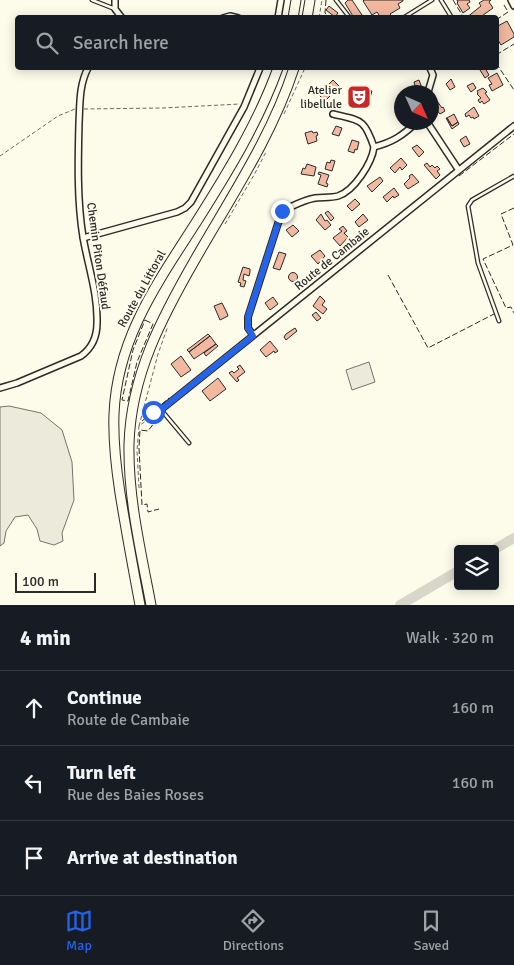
<!DOCTYPE html>
<html lang="en">
<head>
<meta charset="utf-8">
<style>
	:root { --surface:#171b24; --page:#242831; --text:#f1f3f6; --muted:#9ea1a6; --line:#363941; --accent:#2563eb }
	body { margin:0; font-family:Signika,sans-serif; background:var(--page); color:var(--text) }
	.controls { position:absolute; right:15px; bottom:15px; display:grid; overflow:hidden; border-radius:5px; box-shadow:0 2px 12px #0003 }
	.controls button { width:45px; height:45px; display:grid; place-items:center; padding:0; border:0; border-bottom:1px solid var(--line); background:var(--surface); color:var(--text); font:25px sans-serif }
	.compass { position:absolute; left:394px; top:85px; width:45px; height:45px; border-radius:50%; background:var(--surface); box-shadow:0 2px 12px #0003; rotate:135deg }
	.scale { position:absolute; left:15px; bottom:12px; width:81px; box-sizing:border-box; padding-left:5px; border:2px solid #2b2b2b; border-top:0; font-size:14px; line-height:18px; white-space:nowrap; color:#2b2b2b; -webkit-text-stroke:4px #fdfbea; paint-order:stroke }
	.stop { position:absolute; width:15px; height:15px; margin:-11px; border:4px solid #2563eb; border-radius:50%; background:#fff }
	.stop.end { background:#2563eb; border-color:#fff; box-shadow:0 1px 5px #0008 }
	.list { margin:0; padding:0; list-style:none }
	h2 { display:flex; justify-content:space-between; align-items:center; height:65px; margin:0; padding:0 20px; font-size:21px }
	h2 small { font-size:16px; font-weight:400; color:var(--muted) }
	.list li { display:grid; grid-template-columns:32px 1fr auto; gap:15px; align-items:center; box-sizing:border-box; height:75px; padding:0 20px; border-top:1px solid var(--line) }
	.list b { display:block; font-size:19px; white-space:nowrap }
	.list p { margin:0; font-size:16px; white-space:nowrap; color:var(--muted) }
	.list em { font-size:16px; font-style:normal; color:var(--muted) }
	.icon { flex:none; width:28px; height:28px; fill:none; stroke:currentColor; stroke-width:2; stroke-linecap:round; stroke-linejoin:round }
	.map { position:relative; flex:none; width:514px; height:605px; overflow:hidden }
	.search { position:absolute; background:var(--surface); box-shadow:0 2px 12px #0003; left:15px; right:15px; top:15px; height:55px; display:flex; align-items:center; gap:12px; box-sizing:border-box; padding:0 18px; border-radius:5px; color:var(--muted); font-size:19px }
	.sheet { height:290px; background:var(--surface) }
	nav { display:flex; justify-content:space-around; align-items:center; box-sizing:border-box; height:70px; border-top:1px solid var(--line); background:var(--surface); font-size:14px; color:var(--muted) }
	nav a { display:grid; justify-items:center; gap:2px }
	nav .on { color:var(--accent) }
	.map>svg:first-child { display:block }
	.green { fill:#ecebdb; stroke:#74746e }
	.parking { fill:#eceadb; stroke:#74746e }
	.lines { fill:none; stroke-linecap:round; stroke-linejoin:round }
	.river { stroke:#d8d7c9; stroke-width:10 }
	.building { fill:#f2b8a0; stroke:#2b2b2b }
	.lane-casing { stroke:#2b2b2b; stroke-width:5 }
	.street-casing { stroke:#2b2b2b; stroke-width:8 }
	.highway-casing { stroke:#2b2b2b; stroke-width:11 }
	.path { stroke:#6a6964; stroke-width:1; stroke-dasharray:4 2.5; stroke-linecap:butt }
	.lane { stroke:#fdfbea; stroke-width:2.5 }
	.street { stroke:#fdfbea; stroke-width:5 }
	.highway { stroke:#fdfbea; stroke-width:9 }
	.fence { stroke:#2b2b2b; stroke-width:1; stroke-dasharray:6 2.5; stroke-linecap:butt }
	.route { stroke:#2563eb; stroke-width:6 }
	.labels { text-anchor:middle; dominant-baseline:central; stroke-width:4; stroke-linejoin:round; paint-order:stroke }
	.poi-label { font-size:12px; fill:#2b2b2b; stroke:#fdfbea; text-anchor:end }
	.street-label { font-size:12px; fill:#2b2b2b; stroke:#fdfbea }
</style>
</head>
<body>
<div class="map">
<svg width="514" height="605" viewBox="0 0 514 605">
	<rect width="100%" height="100%" fill="#fdfbea"/>
	<path class="green" d="M9,406L41,413L62,430L72,462L74,500L62,533L63,541L54,545L40,541L37,529L28,515L15,517L6,531L4,543L0,546V407Z"/>
	<path class="parking" d="M369,362L375,382L352,390L346,370Z"/>
	<g class="lines">
		<path class="river" d="M495,549L514,538
			M400,605L458,571"/>
	</g>
	<path class="building" d="M348,0H352L362,15L354,18L345,3Z
		M364,0H403V1L398,4L400,8L390,14L392,16L381,18L377,12L372,15L363,1Z
		M457,0H469L470,2L467,4L470,8L463,13L457,3L458,2Z
		M484,0H491L489,2L493,8L479,18H466L481,6L479,3Z
		M329,6L338,13L335,17L326,10Z
		M507,21L514,34V37L501,45L496,37V27Z
		M485,68L489,75L485,78L480,70Z
		M497,73L503,85L492,91L489,85L492,84L488,78Z
		M451,79L455,87L450,90L446,84Z
		M333,80L340,87L329,94L330,96L325,101L319,95L324,90L327,93L329,90L326,87Z
		M419,80L422,88L416,90L414,82Z
		M473,83L476,88L471,92L467,86Z
		M483,88L487,92L485,93L490,100L484,104L482,101L480,103L478,100L481,98L477,94L478,93L477,91Z
		M360,89L367,94L368,90L372,91L369,101L364,100L363,102L354,101L356,95H358Z
		M437,101L442,108L443,107L445,111L440,114L433,106L437,104L435,102Z
		M474,107L479,116L474,119L473,117L471,118L469,115L466,117L465,114Z
		M454,114L458,122L452,126L447,118Z
		M446,118H447L452,126L458,122L459,124L452,129Z
		M336,126L342,128L339,136L332,134Z
		M312,131L313,133L317,132L318,135L316,136L317,141L308,144L305,133Z
		M466,136L470,144L464,147L460,140Z
		M352,140L359,142L357,150L355,149L354,153L348,151Z
		M417,145L424,152L419,157L412,148Z
		M401,158L407,165L402,170L400,167L395,173L390,168Z
		M331,160L335,161L332,171L325,169L327,162L330,163Z
		M427,163L430,167L432,165L435,168L437,166L440,169L437,171L440,175L436,179L424,165Z
		M307,164L316,167L314,176L301,174L303,168L305,169Z
		M319,172L329,175L326,183L328,184L327,187L318,184L321,175L318,174Z
		M412,174L419,182L408,189L404,184L410,178L409,176Z
		M380,177L383,181L372,192L367,186Z
		M394,188L399,195L394,198L393,196L387,202L383,197Z
		M355,199L360,204L352,211L347,206Z
		M328,211L334,218L331,221L325,213Z
		M321,214L325,221L327,220L331,225L325,230L316,220Z
		M363,214L368,220L359,227L355,222Z
		M293,225L299,231L292,237L286,230Z
		M343,226L347,231L344,233L348,237L340,246L333,238L342,231L339,229Z
		M320,250L325,256L318,264L311,256Z
		M279,252L286,254L280,270L273,268Z
		M243,267L250,269V272L249,276L244,274L243,280L246,281L244,287L240,286L241,283L238,282Z
		M288.5 277a4.5 4.5 0 1 1 9 0a4.5 4.5 0 1 1-9 0Z
		M320,296L325,301L322,305L327,309L323,314L313,306Z
		M273,297L278,304L270,310L265,303Z
		M222,303L227,313L228,316L220,320L214,306Z
		M316,312L321,318L317,321L312,315Z
		M295,328L297,331L286,340L284,337L286,334Z
		M208,334L210,336L189,352L187,350Z
		M210,336L216,344L194,359L189,352Z
		M270,341L278,351L275,353L274,351L266,357L260,350Z
		M216,344L218,346L206,356L204,353Z
		M181,356L191,370L181,377L171,364Z
		M240,365L245,372L237,378L239,380L237,382L229,373L232,371L234,373L239,369L237,367Z
		M218,378L226,389L210,401L202,391Z"/>
	<g class="lines">
		<g class="lane-casing">
			<path id="lane" d="M92,0L115,9
				M336,0L350,18
				M441,0L452,18
				M403,18L432,0
				M499,321L478,263L468,206L472,200L514,176
				M163,409V412L189,443"/>
		</g>
		<g class="street-casing">
			<path id="street" d="M115,0V9L122,18
				M511,0L514,6
				M223,18L230,16L238,18
				M278,18L281,0
				M428,92L433,75L430,68
				M333,114C361,121 364,118 374,147
				M427,122L458,169
				M83,238L177,212L185,208L191,202L244,107L260,68
				M253,335L248,328V317L282,211C293,206 303,200 315,198C322,197 331,198 338,196C354,191 372,163 374,147C393,142 402,136 417,122
				M0,388L17,383L81,356C92,348 97,337 97,323C98,294 88,266 83,237C77,200 78,161 79,123C80,104 79,85 88,68
				M163,408L514,126"/>
		</g>
		<g class="highway-casing">
			<path id="highway" d="M293,18L296,0
				M307,18L310,0
				M140,605C133,568 126,530 120,493C116,467 113,440 114,414C117,338 158,282 197,221C228,172 258,123 278,68
				M151,605C141,552 128,498 129,444C131,375 162,317 196,258C231,197 272,136 294,68"/>
		</g>
		<path class="path" d="M319,18L322,0
			M84,109L163,108L240,104
			M284,114L305,68
			M0,156L58,116L75,109
			M225,224L254,175L266,152
			M139,426L158,354L168,326
			M139,488L137,451L139,426L151,417L153,412L157,409"/>
		<use href="#lane" class="lane"/>
		<use href="#street" class="street"/>
		<use href="#highway" class="highway"/>
		<path class="fence" d="M326,0L325,13L330,18
			M453,0L464,18
			M496,20L508,12L504,5
			M496,55L514,44
			M496,63L514,90
			M459,176L514,134
			M514,208L501,214L513,245L483,259L506,308L511,307L514,313
			M388,275L428,348L494,314
			M145,320L153,324L137,362L128,401L122,400L133,350Z
			M158,418L148,431L140,430L139,448L142,505L147,504L148,512L159,509
			M142,421L169,398"/>
	</g>
	<g class="lines">
		<path class="route" d="M153,412L158,408H163L253,336L248,328V317L282,211"/>
	</g>
	<defs>
		<g id="theatre-square" transform="scale(1.25)"><rect x="-9" y="-9" width="18" height="18" rx="4" fill="#c62828" stroke="#fdfbea"/><path d="M-5-5.5Q0-4 5-5.5V0Q5 5 0 6Q-5 5-5 0ZM-3.3-2.5H-1v1.5H-3.3ZM1-2.5H3.3v1.5H1ZM-2.8 1Q0 5.5 2.8 1Z" fill="#fff"/></g>
	</defs>
	<g fill-rule="evenodd">
		<use href="#theatre-square" x="359" y="97"/>
	</g>
	<g class="labels">
		<g class="poi-label">
			<text x="342" y="90">Atelier<tspan x="342" dy="14">libellule</tspan></text>
		</g>
		<g class="street-label">
			<text transform="translate(98 256) rotate(82)">Chemin Piton Défaud</text>
			<text transform="translate(332 259) rotate(-39)">Route de Cambaie</text>
			<text transform="translate(142 289) rotate(-61)">Route du Littoral</text>
		</g>
	</g>
</svg>
<div class="controls">
<button><svg class="icon" aria-label="layers" viewBox="0 0 24 24"><path d="M12 4l9 5-9 5-9-5zM3 14l9 5 9-5"/></svg></button>
</div>
<svg class="compass" viewBox="-18 -18 36 36"><path d="M0-13l5 13h-10z" fill="#e53935"/><path d="M0 13l5-13h-10z" fill="#9ea1a6"/></svg>
<div class="scale">100 m</div>
<div class="stop" style="left:153px;top:412px"></div>
<div class="stop end" style="left:282px;top:211px"></div>
<div class="search"><svg class="icon" aria-label="search" viewBox="0 0 24 24"><circle cx="10" cy="10" r="6"/><path d="M15 15l6 6"/></svg>Search here</div>
</div>
<section class="sheet">
<h2>4 min<small>Walk · 320 m</small></h2>
<ul class="list">
<li><svg class="icon" aria-label="ahead" viewBox="0 0 24 24"><path d="M12 20V5M6 11l6-6 6 6"/></svg><div><b>Continue</b><p>Route de Cambaie</p></div><em>160 m</em></li>
<li><svg class="icon" aria-label="left" viewBox="0 0 24 24"><path d="M17 20v-9H6M10 6l-5 5 5 5"/></svg><div><b>Turn left</b><p>Rue des Baies Roses</p></div><em>160 m</em></li>
<li><svg class="icon" aria-label="arrive" viewBox="0 0 24 24"><path d="M6 21V4h12l-3 4 3 4H6"/></svg><div><b>Arrive at destination</b></div></li>
</ul>
</section>
<nav>
<a class="on"><svg class="icon" aria-label="map" viewBox="0 0 24 24"><path d="M3 6l6-2 6 2 6-2v14l-6 2-6-2-6 2zM9 4v14M15 6v14"/></svg>Map</a>
<a><svg class="icon" aria-label="directions" viewBox="0 0 24 24"><path d="M12 3l9 9-9 9-9-9zM9 14v-3h6M13 9l2 2-2 2"/></svg>Directions</a>
<a><svg class="icon" aria-label="saved" viewBox="0 0 24 24"><path d="M7 4h10v16l-5-4-5 4z"/></svg>Saved</a>
</nav>
</body>
</html>
